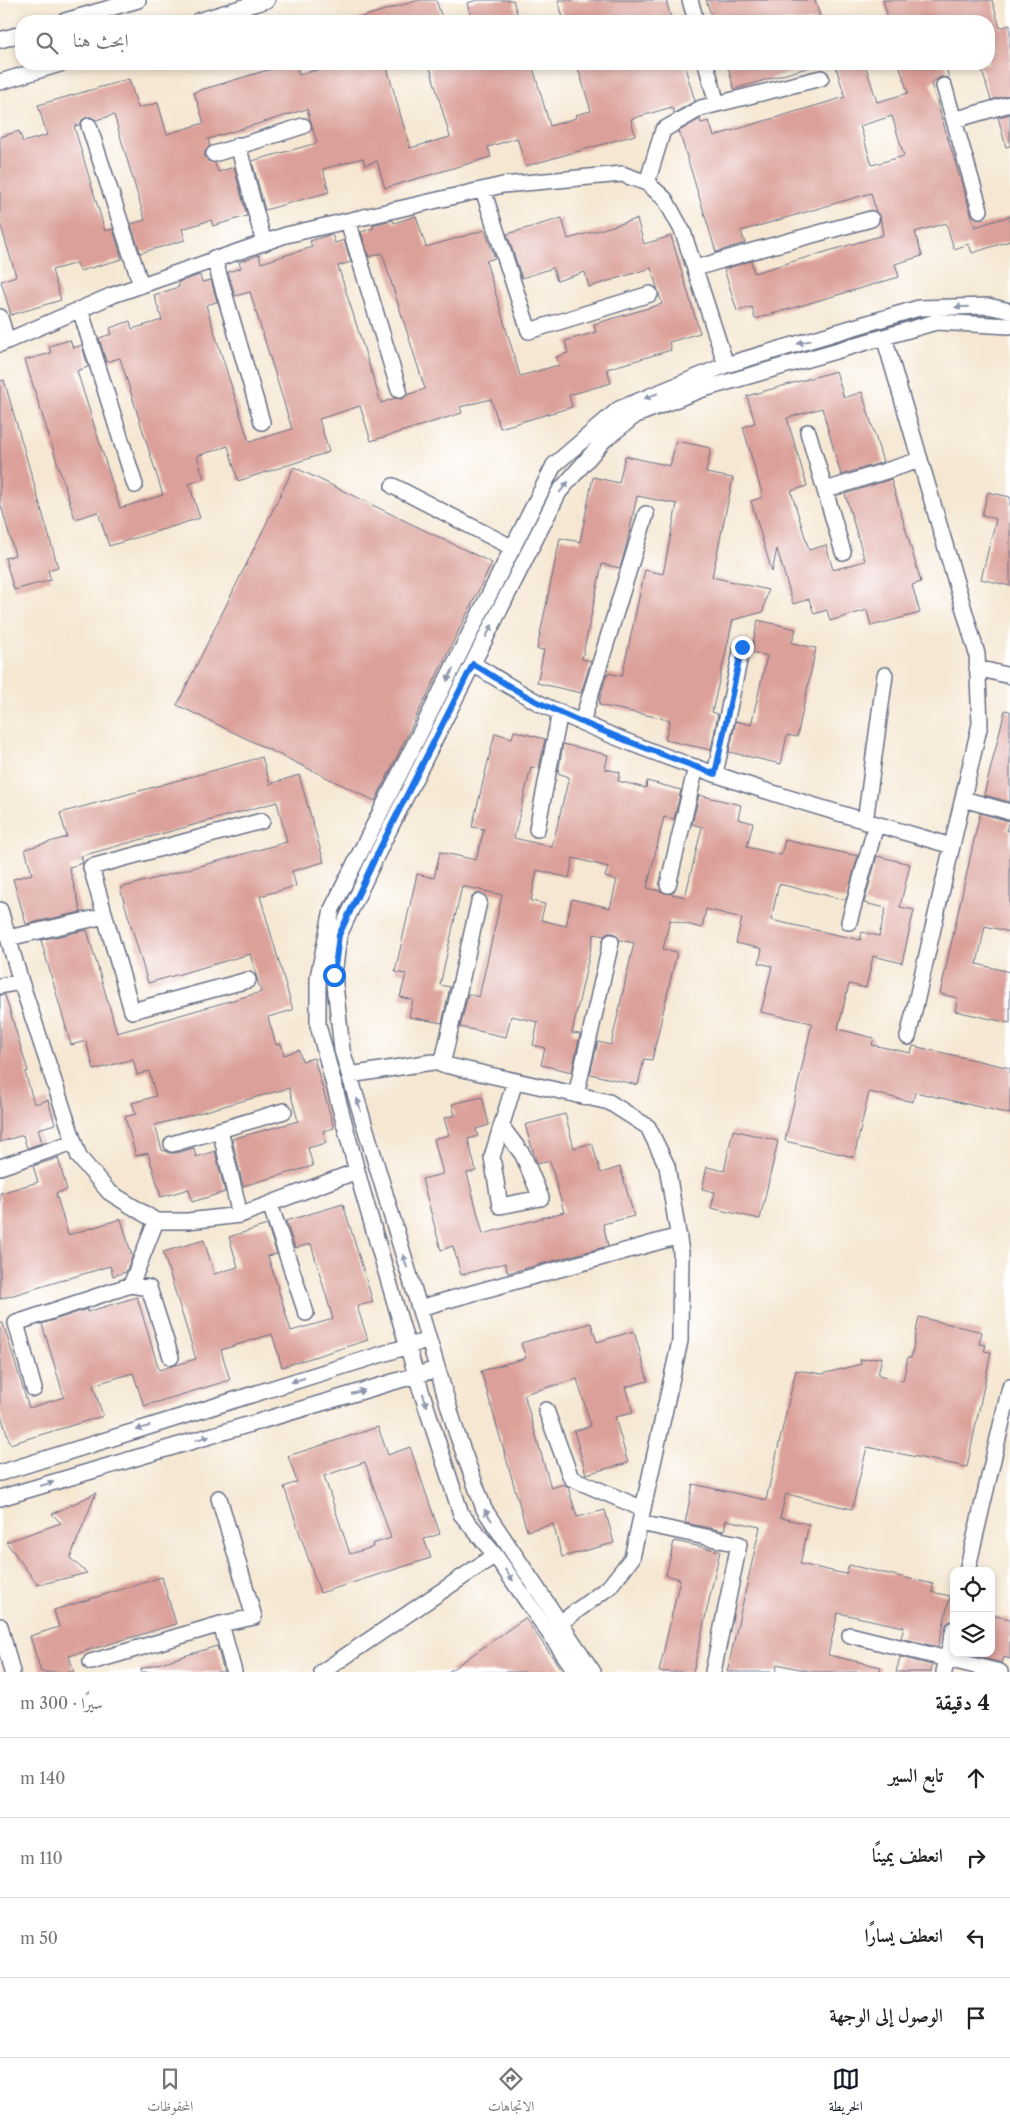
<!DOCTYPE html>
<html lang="ar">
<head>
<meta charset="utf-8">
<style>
	:root { --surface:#fff; --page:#f2f2f2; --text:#222; --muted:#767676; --line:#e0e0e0; --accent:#111827 }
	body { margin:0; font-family:"Libre Caslon Text",Amiri,serif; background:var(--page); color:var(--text); direction:rtl }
	.controls { position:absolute; right:15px; bottom:15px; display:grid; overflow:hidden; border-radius:10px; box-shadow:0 2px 8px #0003 }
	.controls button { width:45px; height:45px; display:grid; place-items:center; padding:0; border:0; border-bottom:1px solid var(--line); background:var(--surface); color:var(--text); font:25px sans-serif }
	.stop { position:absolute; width:15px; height:15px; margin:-11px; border:4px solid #1a73e8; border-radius:50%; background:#fff }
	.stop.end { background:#1a73e8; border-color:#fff; box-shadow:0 1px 5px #0008 }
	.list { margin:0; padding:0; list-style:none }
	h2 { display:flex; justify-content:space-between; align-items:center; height:65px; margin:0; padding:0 20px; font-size:21px }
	h2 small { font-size:16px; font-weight:400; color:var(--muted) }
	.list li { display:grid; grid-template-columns:32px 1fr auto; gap:15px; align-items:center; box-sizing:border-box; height:80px; padding:0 20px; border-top:1px solid var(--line) }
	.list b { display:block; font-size:19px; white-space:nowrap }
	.list em { font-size:16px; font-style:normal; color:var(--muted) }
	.icon { flex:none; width:28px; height:28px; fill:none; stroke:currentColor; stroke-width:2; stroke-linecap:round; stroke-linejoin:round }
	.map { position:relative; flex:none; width:1010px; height:1672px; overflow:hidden; direction:ltr }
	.search { position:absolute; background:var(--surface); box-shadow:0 2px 8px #0003; left:15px; right:15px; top:15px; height:55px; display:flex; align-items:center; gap:12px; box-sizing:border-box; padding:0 18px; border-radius:20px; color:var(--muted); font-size:19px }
	.sheet { height:385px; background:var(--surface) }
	nav { display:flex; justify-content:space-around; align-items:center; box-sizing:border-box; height:70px; border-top:1px solid var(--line); background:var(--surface); font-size:14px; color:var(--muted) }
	nav a { display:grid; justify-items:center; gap:2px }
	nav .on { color:var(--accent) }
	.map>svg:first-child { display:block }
	.building { fill:#dba099; fill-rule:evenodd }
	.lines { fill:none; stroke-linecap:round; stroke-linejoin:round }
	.minor-casing { stroke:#676f86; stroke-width:18 }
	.minor { stroke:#fff; stroke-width:15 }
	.oneway { fill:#8d97ae }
	.route { stroke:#1a73e8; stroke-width:6 }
</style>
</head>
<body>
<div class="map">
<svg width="1010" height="1672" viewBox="0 0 1010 1672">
	<rect width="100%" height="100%" fill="#fff"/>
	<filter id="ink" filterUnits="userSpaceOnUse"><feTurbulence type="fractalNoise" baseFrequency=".02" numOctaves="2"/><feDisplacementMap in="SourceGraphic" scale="10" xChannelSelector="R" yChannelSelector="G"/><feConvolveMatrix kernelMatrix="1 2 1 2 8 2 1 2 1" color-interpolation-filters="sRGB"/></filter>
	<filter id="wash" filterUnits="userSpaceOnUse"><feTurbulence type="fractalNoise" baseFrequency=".0096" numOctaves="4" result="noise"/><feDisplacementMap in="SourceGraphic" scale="20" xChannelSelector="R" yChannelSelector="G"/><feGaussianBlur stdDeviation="1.12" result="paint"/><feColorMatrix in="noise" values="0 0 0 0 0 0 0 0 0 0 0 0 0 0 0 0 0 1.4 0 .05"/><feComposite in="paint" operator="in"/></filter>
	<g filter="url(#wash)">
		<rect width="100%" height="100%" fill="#f5e7d1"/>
		<g id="blocks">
			<path class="building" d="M419,0H436L443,21H359L358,18Z
				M478,0H513L519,21H472L467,3Z
				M558,0H666L672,21H564Z
				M706,0H815L821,21H713Z
				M883,0H992L1000,28L1010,25V95L991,100L980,64H989V21H889Z
				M288,64H296L299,75L337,64H386L410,148L450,137L429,64H532L550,126L576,118L575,115L591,111L577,64H684L695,101L674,113L672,107L631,119L635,135L526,166L517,138L488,147L491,157L385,188L377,161L365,165L363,158L323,169L329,192L265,210L252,161L317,143L307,109L208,139L210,146L205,152V156L208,161L215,163L218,172L234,167L247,216L213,226L211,220L182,229L185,240L140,253L131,224L145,220L114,115L96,120L91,117H87L82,120L80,125L74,126L105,231L113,229L122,259L80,271L77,263L52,270L61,300L11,315L1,281L16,276L0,223V137L19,131L23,142L47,135L38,105L129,79L138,108L158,103L167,134L204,123L194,92Z
				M727,64H809L810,67L734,89Z
				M835,64H865L877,102L908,93L899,64H945L949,78L941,77L931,83L975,227L1010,216V241L972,253L969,244L954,249L946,223L915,232L922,256L895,264L899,277L755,319L752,307L737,311L724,269L751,261L754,273L883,235L880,216L876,212L871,193L741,231L745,243L716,252L679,131L700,119L701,123L709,121L714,136L845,97ZM892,116L904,156L872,165L860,126Z
				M1010,114V146L1006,147L998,117Z
				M416,216L426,247L485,230L495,258L486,261L520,376L559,365L556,357L568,353L565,341L596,332L594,324L662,304L651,268L589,287L585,272L557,281L553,268L522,278L507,234L562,218L568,239L637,219L644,244L671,236L700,333L669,342L671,350L607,369L611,383L569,395L572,407L500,428L491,399L460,407L462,413L371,441L360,406L319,419L329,452L238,481L228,446L197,456L204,479L189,484L200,518L109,546L98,512L75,519L25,360L51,353L49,346L70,340L73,348L82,345L88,367L77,371L120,508L163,495L120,358L106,362L99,338L112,334L110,328L130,321L132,329L162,320L154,295L179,287L178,282L200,275L202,282L211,280L217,302L206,305L249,442L292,429L250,292L235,296L228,272L241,268L239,262L259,255L261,263L312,247L310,241L332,234L335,243L344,240L351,262L338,266L381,403L395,398L402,399L407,395L425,389L382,253L369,257L361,232L374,228L372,225L393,220L394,223Z
				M836,371L844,398L862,392L883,462L841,475L822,408L787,418L807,486L791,491L809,550L826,545L833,570L865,561L845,494L891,479L921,582L912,585L920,613L871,626L867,610L830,621L827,610L814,614L809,599L793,604L777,549L772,572L751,501L763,497L743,427L755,423L747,396Z
				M4,380L58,567L48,570L51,580L14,590L5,558L15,555L0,502V381Z
				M676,441L711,448L706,473L733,478L712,577L768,590L763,612L733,620L712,712L718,714L711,750L665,740L670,720L599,705L600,697L607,673L622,676L645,570L663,574L677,504L637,496L627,543L620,568L602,564L582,659L591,661L581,693L537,683L544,650L537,649L560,538L580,542L593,477L619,483L625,456L670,466Z
				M294,467L492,563L375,801L177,705Z
				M988,492L1010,497V586L981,579L996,519L982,515Z
				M758,620L796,629L792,643L816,648L797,737L787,735L781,764L729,752L736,721L751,725L767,656L751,652Z
				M1005,710L1010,711V802L984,795Z
				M514,731L545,739L539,769L531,767L514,838L552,847L569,777L558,773L563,744L608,755L605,769L620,772L618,781L646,788L647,781L681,790L674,819L664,817L647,888L685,897L702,827L692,824L699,795L741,805L738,819L753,823L747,847L781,855L785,840L858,856L846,900L779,884L771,920L860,940L862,932L879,936L886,908L864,903L877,856L910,864L900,907L914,910L902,963L873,956L866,988L849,984L838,1029L874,1038L872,1045L911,1053L913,1046L1010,1068V1114L915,1092L913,1102L869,1092L854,1157L785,1141L812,1023L761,1012L772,966L759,963L762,949L736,943L742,918L706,909L702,928L670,920L663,949L677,952L652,1060L644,1059L638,1085L590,1074L598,1042L611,1045L634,943L620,940L614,933H608L604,936L594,934L572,1033L580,1034L572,1072L541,1065L545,1048L533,1045L538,1022L511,1016L506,1037L460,1027L468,994L479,997L502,895L462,886L440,985L450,987L442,1023L409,1017L413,1000L400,997L406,974L395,972L417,874L434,878L440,852L476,860L484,829L472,827L495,733L512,738ZM573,858L608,867L605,877L617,880L610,908L572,899L566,926L541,920L545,904L531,901L537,870L569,878Z
				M262,757L270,784L299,775L324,862L292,871L296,886L260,896L293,1010L268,1017L276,1045L281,1044L284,1055L299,1050L302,1061L314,1058L334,1128L323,1131L326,1143L308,1148L313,1166L243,1186L232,1139L298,1121L289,1088L155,1125L162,1150L169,1153H176L194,1148L196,1157L215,1151L225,1192L192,1202L189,1189L161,1197L148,1153L136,1156L125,1117L136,1114L132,1103L156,1096L149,1071L137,1075L133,1059L94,1070L86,1041L71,1045L41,940L87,930L117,1033L261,992L250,954L148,983L120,888L287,842L277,802L81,856L83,863L69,867L81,912L26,924L13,879L32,874L25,849L67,837L60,813Z
				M980,813L1009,821L1006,830L1010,831V932L985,926L977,964L1010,972V1023L955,1011L958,998L940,994Z
				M0,995H5L28,1071L25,1072L34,1104L48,1100L55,1124L38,1129L42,1143L27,1148L23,1135L0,1142Z
				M482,1097L489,1125L476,1129L478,1136L468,1139L476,1171L467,1173L483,1234L564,1212L550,1161L537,1164L525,1125L565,1114L574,1148L592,1143L601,1173L620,1167L634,1216L603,1224L608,1246L508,1273L505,1263L461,1275L453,1246L441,1250L422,1179L443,1174L434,1139L449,1135L444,1118L455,1115L452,1104Z
				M733,1130L778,1141L760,1219L711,1208L715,1192L702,1189L707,1167L724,1171Z
				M58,1158L67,1190L56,1193L68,1235L121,1219L132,1256L126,1272L113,1276L110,1266L0,1299V1193L38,1182L33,1166Z
				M343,1204L373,1302L357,1306L368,1340L282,1367L272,1334L221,1350L230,1380L144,1406L133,1373L93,1385L103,1416L10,1444L0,1412V1323H3L29,1408L64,1397L42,1324L87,1309V1312L137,1297L159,1370L196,1359L163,1252L204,1240L214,1274L238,1267L229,1237L267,1225L277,1254L268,1256L291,1331L333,1319L311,1244L295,1248L286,1221Z
				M919,1317L982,1332L979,1344L986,1345L984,1351L991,1352L967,1467L867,1447L852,1509L786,1494L780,1518L809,1524L800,1564L846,1574L849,1565L933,1584L932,1592L950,1596L938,1647L901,1638L904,1627L838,1613L828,1655L881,1667L880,1672H813L777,1664L776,1672H727L760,1527L726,1520L724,1531L685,1523L693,1484L766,1500L796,1370L822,1374L861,1364L860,1360L882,1357L878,1375L903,1381L908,1357L911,1358Z
				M591,1323L597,1342L634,1331L648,1381L625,1387L633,1413L615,1417L628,1463L586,1474L574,1431L591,1426L577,1379L524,1394L551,1488L564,1484L568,1487L577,1517L605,1510L614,1543L562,1557L553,1524L527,1531L481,1371L526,1358L521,1343Z
				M378,1427L388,1455L410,1447L440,1534L424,1539L431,1558L320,1593L284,1487L297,1482L288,1456ZM365,1462L391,1538L372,1544L373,1547L350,1554L324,1476Z
				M96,1493L70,1558L87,1573L38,1585L6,1542L61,1523L52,1514Z
				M674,1541L720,1551L693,1672H659L680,1579L666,1575Z
				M162,1577L176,1624L69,1656L74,1672H41L30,1636L59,1627L54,1610Z
				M991,1615L1010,1619V1659L1004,1657L1002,1663L963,1653H991Z
				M525,1618L563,1672H448Z
				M217,1646L224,1672H141V1669Z
				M900,1657L932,1665L931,1672H896Z"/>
		</g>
	</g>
	<g filter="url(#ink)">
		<use href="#blocks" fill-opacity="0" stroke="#676f86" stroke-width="1"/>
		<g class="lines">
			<g class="minor-casing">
				<path id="minor" d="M690,0L696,21
					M65,21L138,0
					M198,21L267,0
					M0,40L21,34
					M706,64L717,104
					M0,82L60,64
					M944,86L980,210
					M954,120L1010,104
					M89,126L141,285
					M238,145L264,243
					M214,154L303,126
					M647,183L663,130L701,108L821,78
					M483,190L529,331L650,294
					M348,221L399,390
					M214,258L262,422
					M696,268L749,252L871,219
					M80,309L135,485
					M0,317L7,341
					M884,337L977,654L980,724L908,1037
					M0,344L113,295L286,235L503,185L622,174L647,183L665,199L683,232L726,365
					M808,432L843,552
					M393,486L513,548
					M826,490L920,460
					M473,664C495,677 518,692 541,704C672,767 813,806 952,846
					M977,668L1010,676
					M582,722L646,514
					M715,774L742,647
					M963,799L1010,812
					M865,822L885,675
					M537,829L560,712
					M668,885L696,767
					M0,910L21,982L79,1157L109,1192L156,1221H188L240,1215L357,1171
					M849,922L876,825
					M8,938L105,916
					M248,980L132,1011L91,867L262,821
					M0,986L21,982
					M442,1065L479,902
					M350,1075L432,1062L609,1102L648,1127L667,1166L681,1252L680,1341L632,1558L609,1587L560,1623
					M576,1095L611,942
					M501,1126L523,1155L541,1198L500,1206L492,1157L515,1081
					M220,1130L240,1215
					M172,1144L284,1111
					M0,1167L74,1142
					M270,1204L306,1313
					M131,1285L149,1288L171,1357
					M419,1308L679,1236
					M34,1389L16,1323L131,1285L156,1221
					M546,1410L571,1478L643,1509
					M0,1473L418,1343
					M0,1498L437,1369
					M640,1523L739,1544L713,1672
					M967,1571L1010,1387
					M221,1624L234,1672
					M0,1626L12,1672
					M850,1635L1000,1672
					M91,1662L221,1624L254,1617L219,1498
					M322,1672L495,1555
					M576,1672L495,1555L461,1514L416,1375L361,1186L318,1025V977L332,909L554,465L619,409L726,365L919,308L988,306L1010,311
					M593,1672L484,1509L457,1434L342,1050L334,975L339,935L380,848L559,492L604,440L636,415L700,390L936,322L1010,326
					M944,1672L954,1629"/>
			</g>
			<use href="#minor" class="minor"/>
		</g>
		<defs><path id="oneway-solid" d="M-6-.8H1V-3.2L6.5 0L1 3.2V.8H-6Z" transform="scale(1.25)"/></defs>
		<g class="oneway">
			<use href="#oneway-solid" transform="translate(962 307) rotate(178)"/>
			<use href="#oneway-solid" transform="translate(804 342) rotate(164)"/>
			<use href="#oneway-solid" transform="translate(651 396) rotate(158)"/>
			<use href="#oneway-solid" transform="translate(564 487) rotate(-51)"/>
			<use href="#oneway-solid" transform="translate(489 631) rotate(-63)"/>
			<use href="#oneway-solid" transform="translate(450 675) rotate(117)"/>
			<use href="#oneway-solid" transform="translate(359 1105) rotate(-107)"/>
			<use href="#oneway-solid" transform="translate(405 1261) rotate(-107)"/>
			<use href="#oneway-solid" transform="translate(298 1380) rotate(163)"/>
			<use href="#oneway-solid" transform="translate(358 1392) rotate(-16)"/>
			<use href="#oneway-solid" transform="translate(425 1400) rotate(72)"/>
			<use href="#oneway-solid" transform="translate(143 1428) rotate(163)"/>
			<use href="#oneway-solid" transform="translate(203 1438) rotate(-16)"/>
			<use href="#oneway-solid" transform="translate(47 1484) rotate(-16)"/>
			<use href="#oneway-solid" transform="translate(488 1515) rotate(-123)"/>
			<use href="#oneway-solid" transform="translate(509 1575) rotate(55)"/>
		</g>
	</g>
	<g class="lines" filter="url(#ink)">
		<path class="route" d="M334,975L339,935L380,848L473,664C495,677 518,693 542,704C598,731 656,752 715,774L742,647"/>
	</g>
</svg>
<div class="controls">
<button><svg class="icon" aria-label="locate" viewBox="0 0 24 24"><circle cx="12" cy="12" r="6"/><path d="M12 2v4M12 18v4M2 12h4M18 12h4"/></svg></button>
<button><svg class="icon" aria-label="layers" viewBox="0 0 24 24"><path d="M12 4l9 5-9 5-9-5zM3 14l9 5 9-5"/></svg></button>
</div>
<div class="stop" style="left:334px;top:975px"></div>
<div class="stop end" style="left:742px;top:647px"></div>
<div class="search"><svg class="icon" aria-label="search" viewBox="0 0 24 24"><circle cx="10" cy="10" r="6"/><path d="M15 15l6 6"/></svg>ابحث هنا</div>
</div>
<section class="sheet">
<h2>4 دقيقة<small>سيرًا · 300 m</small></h2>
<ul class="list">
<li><svg class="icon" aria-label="ahead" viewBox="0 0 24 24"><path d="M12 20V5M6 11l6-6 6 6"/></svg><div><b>تابع السير</b></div><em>140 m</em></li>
<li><svg class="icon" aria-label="right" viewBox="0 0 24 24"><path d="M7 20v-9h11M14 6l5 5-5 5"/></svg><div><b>انعطف يمينًا</b></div><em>110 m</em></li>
<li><svg class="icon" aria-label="left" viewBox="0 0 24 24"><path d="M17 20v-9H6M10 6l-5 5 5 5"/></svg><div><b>انعطف يسارًا</b></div><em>50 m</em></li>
<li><svg class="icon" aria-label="arrive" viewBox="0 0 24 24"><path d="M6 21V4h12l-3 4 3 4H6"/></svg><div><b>الوصول إلى الوجهة</b></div></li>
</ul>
</section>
<nav>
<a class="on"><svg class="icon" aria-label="map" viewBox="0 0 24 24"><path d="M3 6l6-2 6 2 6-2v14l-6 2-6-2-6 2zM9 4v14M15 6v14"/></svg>الخريطة</a>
<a><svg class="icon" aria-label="directions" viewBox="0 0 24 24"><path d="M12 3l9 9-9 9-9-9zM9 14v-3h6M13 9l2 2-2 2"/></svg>الاتجاهات</a>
<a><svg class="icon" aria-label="saved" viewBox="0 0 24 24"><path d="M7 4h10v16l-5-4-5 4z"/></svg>المحفوظات</a>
</nav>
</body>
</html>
